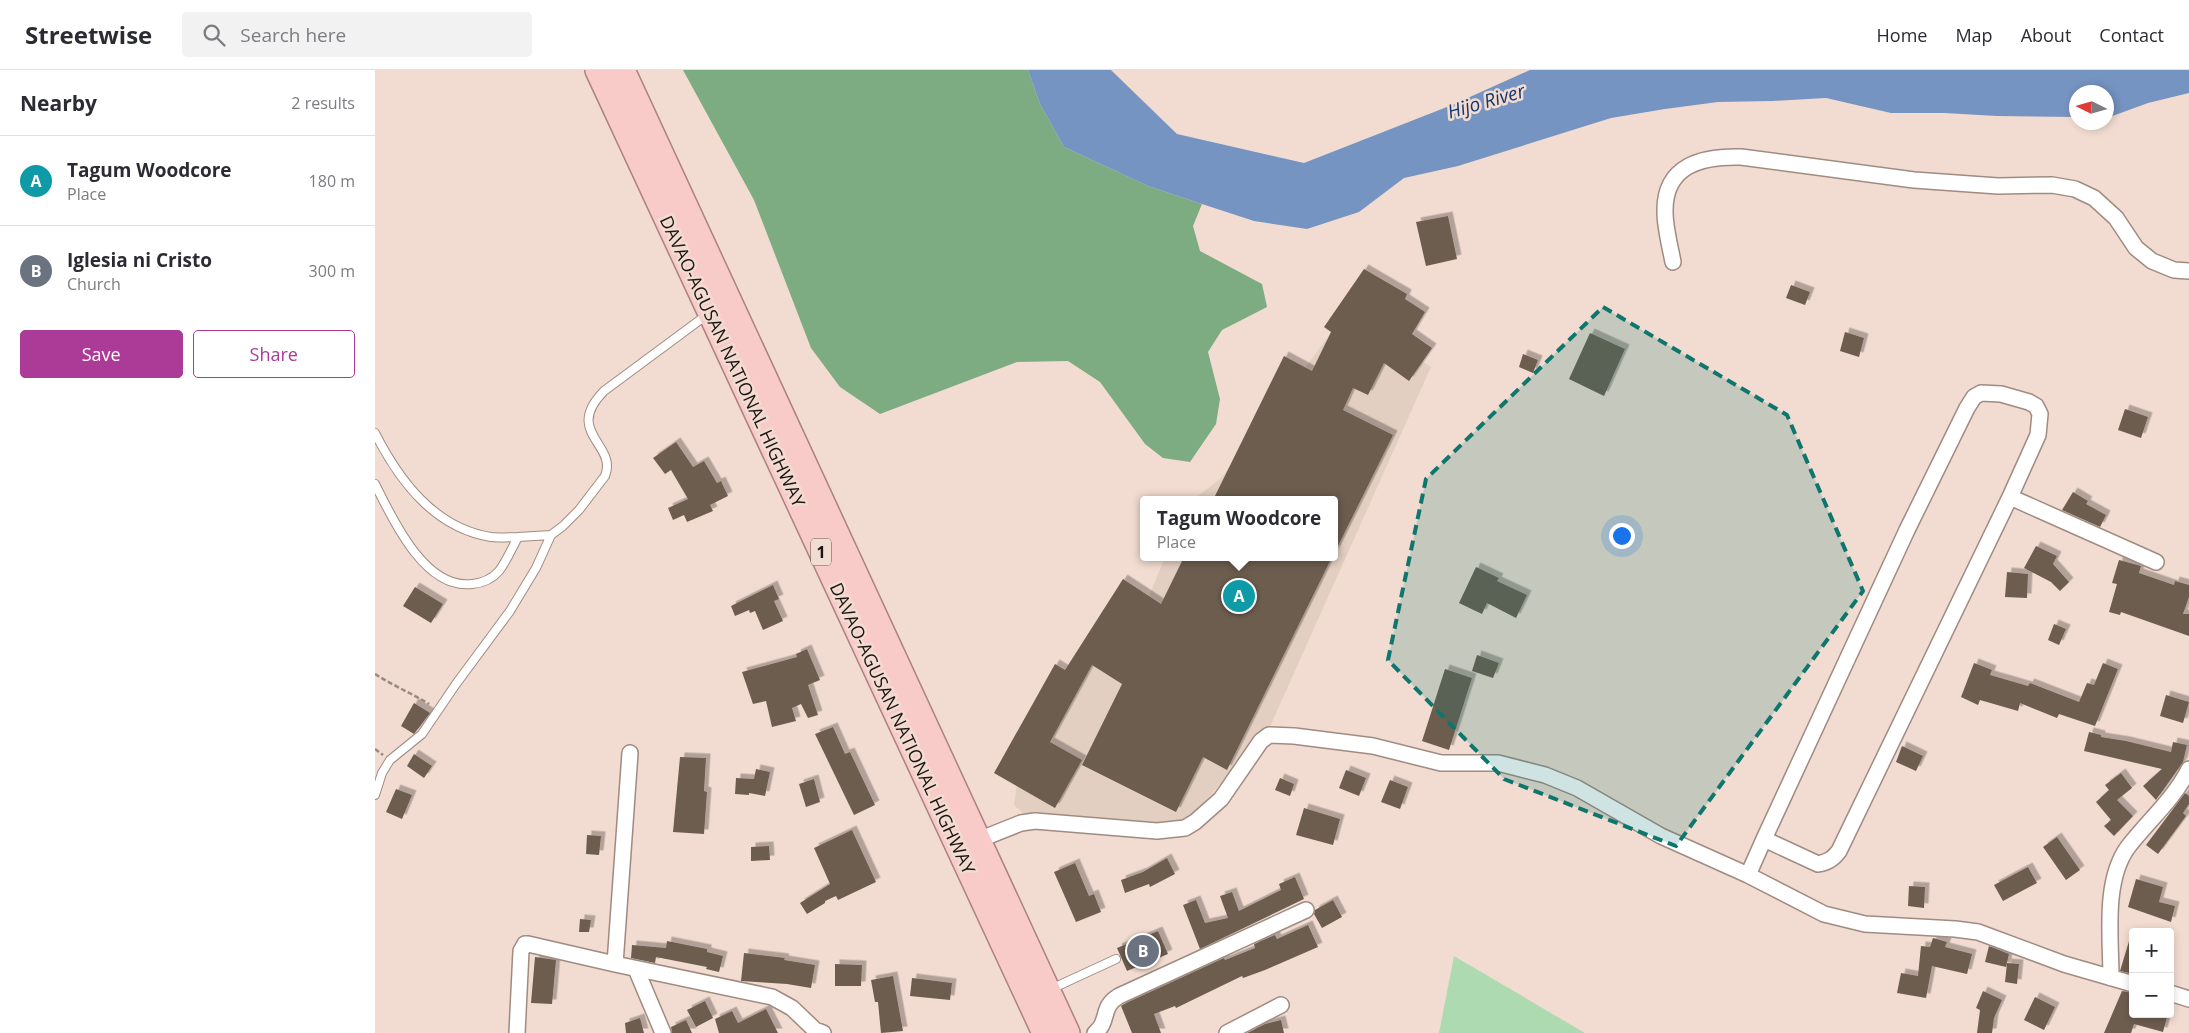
<!DOCTYPE html>
<html lang="en">
<head>
<meta charset="utf-8">
<style>
	:root { --surface:#fff; --page:#f2f2f3; --text:#2b2b33; --muted:#7c7c81; --line:#e1e1e2; --accent:#ab3b97 }
	body { margin:0; font-family:"Open Sans",sans-serif; background:var(--page); color:var(--text) }
	.controls { position:absolute; right:15px; bottom:15px; display:grid; overflow:hidden; border-radius:5px; box-shadow:0 2px 8px #0003 }
	.controls button { width:45px; height:45px; display:grid; place-items:center; padding:0; border:0; border-bottom:1px solid var(--line); background:var(--surface); color:var(--text); font:25px sans-serif }
	.compass { position:absolute; left:1694px; top:15px; width:45px; height:45px; border-radius:50%; background:var(--surface); box-shadow:0 2px 8px #0003; rotate:275deg }
	.you { position:absolute; left:1246px; top:465px; width:18px; height:18px; margin:-12px; border:4px solid #fff; border-radius:50%; background:#1a73e8; box-shadow:0 0 0 8px #1a73e833 }
	.badge { display:grid; place-items:center; width:32px; height:32px; border-radius:50%; background:var(--accent); color:#fff; font-size:16px; font-weight:700 }
	.pin { position:absolute; translate:-50% -50%; border:2px solid #fff; box-shadow:0 1px 5px #0006 }
	.popup { position:absolute; left:765px; top:426px; width:198px; height:65px; box-sizing:border-box; display:grid; place-content:center; border-radius:5px; background:var(--surface); filter:drop-shadow(0 1px 4px #0005); font-size:16px; white-space:nowrap; color:var(--muted) }
	.popup b { font-size:19px; color:var(--text) }
	.popup::after { content:''; position:absolute; left:50%; top:100%; margin-left:-10px; border:10px solid transparent; border-top-color:var(--surface) }
	.list { margin:0; padding:0; list-style:none }
	h2 { display:flex; justify-content:space-between; align-items:center; height:65px; margin:0; padding:0 20px; font-size:21px }
	h2 small { font-size:16px; font-weight:400; color:var(--muted) }
	.list li { display:grid; grid-template-columns:32px 1fr auto; gap:15px; align-items:center; box-sizing:border-box; height:90px; padding:0 20px; border-top:1px solid var(--line) }
	.list b { display:block; font-size:19px; white-space:nowrap }
	.list p { margin:0; font-size:16px; white-space:nowrap; color:var(--muted) }
	.list em { font-size:16px; font-style:normal; color:var(--muted) }
	.actions { display:flex; gap:10px; padding:15px 20px }
	.actions a { flex:1; padding:11px 0; border:1px solid var(--accent); border-radius:5px; text-align:center; font-size:18px; color:var(--accent) }
	.actions .main { background:var(--accent); color:#fff }
	.icon { flex:none; width:28px; height:28px; fill:none; stroke:currentColor; stroke-width:2; stroke-linecap:round; stroke-linejoin:round }
	.map { position:relative; flex:none; width:1814px; height:963px; overflow:hidden }
	header { display:flex; align-items:center; gap:30px; box-sizing:border-box; height:70px; padding:0 25px; background:var(--surface); border-bottom:1px solid var(--line) }
	header strong { font-size:24px }
	nav { display:flex; gap:28px; margin-inline-start:auto; font-size:18px }
	.search { width:350px; height:45px; background:var(--page); display:flex; align-items:center; gap:12px; box-sizing:border-box; padding:0 18px; border-radius:5px; color:var(--muted); font-size:19px }
	main { display:flex }
	aside { flex:1; background:var(--surface) }
	.map>svg:first-child { display:block }
	.industrial { fill:#e3cfc1 }
	.green { fill:#aedab2 }
	.forest { fill:#7dab82 }
	.water { fill:#7694c2 }
	.building { fill:#6d5d4f; filter:url(#shadow) }
	.lines { fill:none; stroke-linecap:round; stroke-linejoin:round }
	.service-casing { stroke:#a08b81; stroke-width:10 }
	.minor-casing { stroke:#a08b81; stroke-width:18 }
	.trunk-casing { stroke:#aa827f; stroke-width:28 }
	.path { stroke:#998981; stroke-width:2.5; stroke-dasharray:5 2.5; stroke-linecap:butt }
	.service { stroke:#fff; stroke-width:8 }
	.minor { stroke:#fff; stroke-width:15 }
	.trunk { stroke:#f8cbc8; stroke-width:25 }
	.marked { fill:#0f766e; fill-opacity:0.2; stroke:#0f766e; stroke-width:4; stroke-dasharray:10 6; stroke-linejoin:round }
	.labels { text-anchor:middle; dominant-baseline:central; stroke-width:5; stroke-linejoin:round; paint-order:stroke }
	.shield { fill:#f2dcd1; stroke:#5c504b; stroke-width:1 }
	.shield-label { font-size:16px; font-weight:bold; fill:#1c1411 }
	.street-label { font-size:18px; fill:#1c1411; stroke:#f2dcd1 }
	.water-label { font-size:19px; font-style:italic; fill:#133871; stroke:#f2dcd1 }
</style>
</head>
<body>
<header>
<strong>Streetwise</strong>
<div class="search"><svg class="icon" aria-label="search" viewBox="0 0 24 24"><circle cx="10" cy="10" r="6"/><path d="M15 15l6 6"/></svg>Search here</div>
<nav><a>Home</a><a>Map</a><a>About</a><a>Contact</a></nav>
</header>
<main>
<aside>
<h2>Nearby<small>2 results</small></h2>
<ul class="list">
<li><span class="badge" style="background:#0f9aa8">A</span><div><b>Tagum Woodcore</b><p>Place</p></div><em>180 m</em></li>
<li><span class="badge" style="background:#6b7280">B</span><div><b>Iglesia ni Cristo</b><p>Church</p></div><em>300 m</em></li>
</ul>
<div class="actions"><a class="main">Save</a><a>Share</a></div>
</aside>
<div class="map">
<svg width="1814" height="963" viewBox="0 0 1814 963">
	<defs>
		<filter id="shadow"><feDropShadow dx="4.5" dy="-4.5" stdDeviation="0" flood-color="#0004"/></filter>
	</defs>
	<rect width="100%" height="100%" fill="#f2dcd1"/>
	<path class="industrial" d="M973,241L1056,297L894,659L807,757L651,746L639,735L643,705L681,615L766,546L790,487H959V430H818L846,408Z"/>
	<path class="green" d="M1079,886L1210,963H1064Z"/>
	<path class="forest" d="M308,0H653L665,34L689,77L773,116L827,134L818,156L825,181L887,214L892,237L847,260L833,282L845,329L841,354L815,392L788,388L770,374L725,312L693,291L642,292L505,344L465,317L436,278L379,130Z"/>
	<path class="water" d="M653,0H736L802,64L929,93L1077,35L1155,0H1814V23L1773,33L1732,48V22H1702L1701,47L1622,46L1569,43H1516L1451,28L1397,31L1343,32L1290,39L1236,48L1083,96L1029,108L984,142L932,159L879,151L827,134L773,116L689,77L665,34Z"/>
	<path class="building" d="M1073,146L1082,189L1051,196L1041,152Z
		M989,199L1032,224L1030,229L1050,242L1037,264L1057,278L1034,311L1009,293L993,325L978,318L968,340L1018,365L959,484V430H838L909,286L937,301L956,262L949,257Z
		M1416,215L1435,222L1430,235L1411,228Z
		M1470,262L1489,268L1484,287L1465,281Z
		M1215,263L1250,279L1229,326L1194,309Z
		M1148,284L1163,290L1158,303L1144,297Z
		M1750,339L1773,347L1766,368L1743,360Z
		M301,372L318,397L329,391L342,413L346,411L353,426L335,435L338,441L312,452L309,445L298,450L293,438L313,429L296,400L290,404L278,388Z
		M1698,422L1713,431L1711,434L1731,445L1725,457L1687,440Z
		M1661,476L1682,486L1678,494L1694,512L1685,521L1676,512L1649,498Z
		M809,487H957L852,700L828,687L801,742L707,695L747,614L717,595L675,672L707,690L680,738L619,703L680,594L690,600L748,509L786,534Z
		M1744,490L1766,496L1764,503L1799,515L1800,511L1814,515V527L1808,544H1814V566L1746,542L1745,545L1734,542L1742,514L1737,513Z
		M1101,497L1124,508L1122,511L1152,525L1141,548L1112,533L1107,544L1084,533Z
		M1632,502L1653,504L1652,528L1630,527Z
		M398,515L404,529L399,531L408,551L388,560L380,541L375,543L374,540L360,546L356,536Z
		M40,517L68,534L56,553L28,536Z
		M1679,554L1691,559L1684,575L1673,570Z
		M432,579L445,610L433,615L443,645L433,648L426,634L417,638L421,651L397,657L391,631L378,634L367,602L422,587L421,584Z
		M1102,585L1124,593L1118,608L1097,601Z
		M1599,593L1617,600L1615,605L1653,616L1655,613L1704,632L1712,613L1719,615L1728,593L1743,599L1720,656L1684,644L1682,648L1645,633L1643,641L1605,630L1603,635L1586,627Z
		M1070,599L1097,608L1074,680L1047,671Z
		M1791,625L1814,632L1808,653L1785,646Z
		M39,633L55,643L39,664L26,656Z
		M458,657L470,684L475,682L500,735L479,745L440,664Z
		M1714,662L1726,665V667L1751,671L1796,682L1798,672L1812,675L1808,692L1781,730L1768,716L1787,699L1709,681Z
		M1527,676L1548,686L1541,701L1521,692Z
		M39,684L57,696L49,708L32,696Z
		M305,687L331,688L329,721L332,722L329,764L298,762Z
		M381,699L395,702L390,726L374,723V725L360,724L361,708L379,709Z
		M971,700L991,708L984,726L964,718Z
		M1746,703L1757,718L1742,730L1758,746L1739,766L1729,756L1736,750L1721,732L1734,720L1730,715Z
		M905,708L919,714L915,726L900,720Z
		M439,709L445,732L431,737L424,714Z
		M1015,710L1033,717L1025,739L1006,732Z
		M21,719L37,725L27,749L11,742Z
		M1810,723L1814,726V734L1808,743L1811,746L1783,784L1771,775Z
		M929,738L965,749L958,775L921,765Z
		M477,760L501,812L463,830L461,826L450,831V833L432,844L425,833L455,814L439,778Z
		M212,765L226,766L224,785L211,784Z
		M1682,767L1705,800L1691,810L1668,777Z
		M394,776L395,790L376,791V777Z
		M792,788L800,804L775,817L774,814L750,823L746,810L768,802Z
		M700,793L714,826L719,824L726,842L701,852L679,802Z
		M1653,797L1662,813L1628,831L1619,815Z
		M920,807L929,829L825,879L808,835L821,830L830,853L853,848L845,826L857,822L864,841L906,820L904,814Z
		M1761,809L1788,817L1784,832L1800,836L1796,852L1753,837Z
		M1534,816L1550,817L1549,838L1533,836Z
		M958,830L967,847L947,858L939,844L940,840Z
		M205,849L216,850L214,862H204Z
		M933,855L943,877L890,900L868,908L867,906L801,938L800,936L779,944L786,963H757L746,936L749,934L849,888L850,890L880,878L879,874L900,865L902,869Z
		M783,861L793,884L752,901L742,878Z
		M1558,868L1572,872L1570,877L1597,884L1592,904L1557,896L1551,928L1522,923L1526,903L1543,906L1546,876L1555,877Z
		M1755,868H1758V904L1745,901Z
		M292,871L332,879V882L348,886L344,902L331,899L332,897L281,887L280,893L256,888L257,875L291,878Z
		M1614,876L1634,884L1631,897L1610,892Z
		M369,883L410,888L409,890L440,895L436,918L412,914L366,911Z
		M160,887L181,890L177,934L156,933Z
		M1632,893L1644,894L1642,914L1630,912Z
		M460,894L487,895L486,916H460Z
		M518,906L528,961L506,963L503,932H500L496,910Z
		M537,908L577,913L575,930L535,926Z
		M1608,921L1627,930L1619,948L1617,963H1602L1605,940L1601,938Z
		M1747,921L1758,923V944H1793L1788,962L1759,954L1756,963H1729Z
		M1660,927L1680,937L1669,960L1649,950Z
		M330,931L338,948L321,957L312,940Z
		M391,939L403,963H344L340,949L357,941L363,953Z
		M265,948L269,963H251L250,953Z
		M311,950L317,963H297L296,957Z
		M906,950L909,963H872L890,954Z"/>
	<g class="lines">
		<g class="service-casing">
			<path id="service" d="M0,363C24,410 59,458 116,467C124,468 134,467 143,467
				M0,414C18,450 50,520 97,514C108,513 117,509 124,501C131,492 137,478 143,467L176,465
				M0,725L7,703L15,690L47,664L81,614L135,541L161,498L176,465L188,456L204,440L230,406C243,374 188,363 229,321L333,244
				M676,919L741,889"/>
		</g>
		<g class="minor-casing">
			<path id="minor" d="M1298,192C1295,176 1290,158 1290,142C1289,95 1327,86 1366,87L1539,110L1623,116L1677,115L1700,119L1719,128L1741,148L1761,178L1777,191L1799,200L1814,201
				M1635,427L1781,492
				M596,773L646,753L660,751L782,761L810,758L820,752L846,729L886,671L894,665L919,666L998,676L1066,693H1123L1170,705L1202,718L1286,766L1373,805L1449,844L1490,854L1580,859L1603,862L1689,894L1758,914
				M1373,805L1389,769L1532,460L1592,338L1599,327L1606,323L1626,324L1654,332L1661,336L1665,344L1663,365L1635,427L1464,781C1458,789 1453,792 1443,794L1389,769
				M240,894L255,683
				M261,899L288,963
				M1736,908C1736,869 1728,811 1753,777C1773,751 1799,729 1814,699
				M1795,923L1814,929
				M142,963L146,881L150,874H153L240,894L397,927L417,938L440,960L448,963
				M720,963C735,951 725,937 744,926L931,840
				M852,963L906,935"/>
		</g>
		<g class="trunk-casing">
			<path id="trunk" d="M223,0L670,963
				M247,0L692,963"/>
		</g>
		<path class="path" d="M0,604C17,615 36,623 54,634
			M0,679L8,685"/>
		<use href="#service" class="service"/>
		<use href="#minor" class="minor"/>
		<use href="#trunk" class="trunk"/>
	</g>
	<path class="marked" d="M1228,237L1412,345L1488,521L1301,776L1129,709L1013,590L1051,409Z"/>
	<g class="labels">
		<rect class="shield" x="436" y="468.5" width="20" height="27" rx="4"/>
		<g class="shield-label">
			<text x="446" y="482">1</text>
		</g>
		<g class="street-label">
			<text transform="translate(358 291) rotate(65)">DAVAO-AGUSAN NATIONAL HIGHWAY</text>
			<text transform="translate(528 658) rotate(65)">DAVAO-AGUSAN NATIONAL HIGHWAY</text>
		</g>
		<g class="water-label">
			<text transform="translate(1111 31) rotate(-16)">Hijo River</text>
		</g>
	</g>
</svg>
<div class="controls">
<button>+</button>
<button>−</button>
</div>
<svg class="compass" viewBox="-18 -18 36 36"><path d="M0-13l5 13h-10z" fill="#e53935"/><path d="M0 13l5-13h-10z" fill="#7c7c81"/></svg>
<div class="you"></div>
<div class="pin badge" style="left:864px;top:526px;background:#0f9aa8">A</div>
<div class="popup"><b>Tagum Woodcore</b>Place</div>
<div class="pin badge" style="left:768px;top:881px;background:#6b7280">B</div>
</div>
</main>
</body>
</html>
